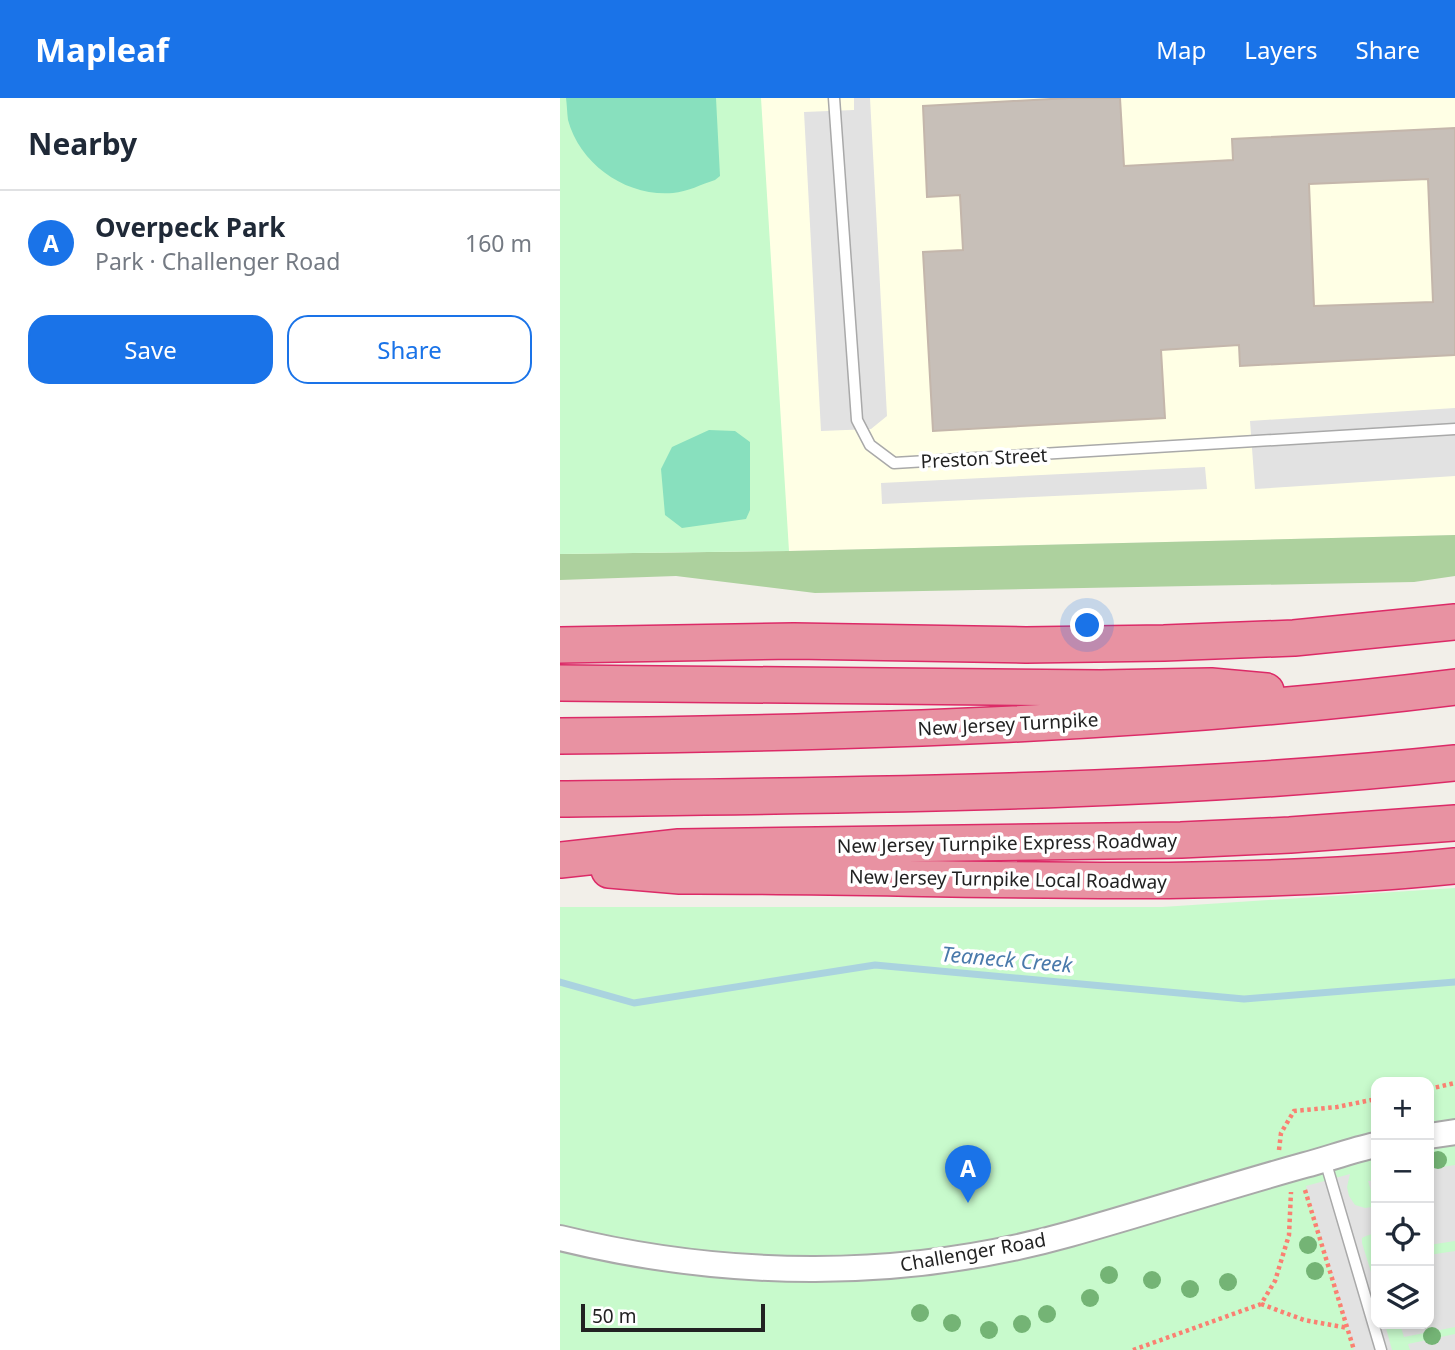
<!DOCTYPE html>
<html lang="en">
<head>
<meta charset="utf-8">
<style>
	:root { --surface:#fff; --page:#f6f6f7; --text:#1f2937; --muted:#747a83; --line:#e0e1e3; --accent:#1a73e8 }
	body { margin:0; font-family:"Noto Sans",sans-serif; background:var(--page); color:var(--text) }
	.controls { position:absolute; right:21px; bottom:21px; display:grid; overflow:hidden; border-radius:14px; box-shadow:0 4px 10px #0003 }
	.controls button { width:63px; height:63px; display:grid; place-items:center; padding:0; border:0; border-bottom:2px solid var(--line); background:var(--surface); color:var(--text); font:35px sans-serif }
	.scale { position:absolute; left:21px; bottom:18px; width:184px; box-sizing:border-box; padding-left:7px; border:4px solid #222; border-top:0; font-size:19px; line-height:24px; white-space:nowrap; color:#222; -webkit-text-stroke:5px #fff; paint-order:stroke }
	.you { position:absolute; left:528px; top:528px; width:24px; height:24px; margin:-18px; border:5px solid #fff; border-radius:50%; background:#1a73e8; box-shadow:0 0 0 10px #1a73e833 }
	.badge { display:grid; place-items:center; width:46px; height:46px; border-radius:50%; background:var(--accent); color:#fff; font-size:23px; font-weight:700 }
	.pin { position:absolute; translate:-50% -58px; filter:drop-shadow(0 2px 4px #0008) }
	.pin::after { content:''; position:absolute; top:37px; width:24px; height:21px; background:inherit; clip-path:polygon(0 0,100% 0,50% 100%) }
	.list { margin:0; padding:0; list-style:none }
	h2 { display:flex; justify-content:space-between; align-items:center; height:91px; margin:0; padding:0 28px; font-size:30px }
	h2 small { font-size:23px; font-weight:400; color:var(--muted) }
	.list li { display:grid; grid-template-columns:46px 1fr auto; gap:21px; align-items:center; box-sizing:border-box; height:105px; padding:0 28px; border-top:2px solid var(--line) }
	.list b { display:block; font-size:26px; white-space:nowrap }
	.list p { margin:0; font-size:23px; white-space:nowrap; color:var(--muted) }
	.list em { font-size:23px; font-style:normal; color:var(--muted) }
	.actions { display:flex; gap:14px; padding:21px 28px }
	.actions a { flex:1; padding:16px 0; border:2px solid var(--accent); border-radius:21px; text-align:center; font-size:24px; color:var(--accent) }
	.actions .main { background:var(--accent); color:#fff }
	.icon { flex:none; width:38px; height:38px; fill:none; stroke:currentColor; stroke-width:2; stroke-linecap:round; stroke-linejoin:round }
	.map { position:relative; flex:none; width:895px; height:1252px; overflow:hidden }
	header { display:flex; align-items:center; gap:42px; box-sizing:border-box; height:98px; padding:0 35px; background:var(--accent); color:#fff }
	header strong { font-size:33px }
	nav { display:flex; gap:38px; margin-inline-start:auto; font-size:24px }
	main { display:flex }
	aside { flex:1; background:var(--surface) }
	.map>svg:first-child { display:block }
	.education { fill:#ffffe5 }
	.forest { fill:#add19e }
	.park { fill:#c8facc; fill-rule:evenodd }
	.pitch { fill:#88e0be }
	.parking { fill:#e2e2e2 }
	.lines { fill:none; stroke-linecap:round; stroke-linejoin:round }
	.stream { stroke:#aad3df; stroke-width:7 }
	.building { fill:#c7bfb8; stroke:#c4b6ab; stroke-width:2; fill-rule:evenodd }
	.service-casing { stroke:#a9a9a9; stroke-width:13 }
	.tertiary-casing { stroke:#a9a9a9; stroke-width:28 }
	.motorway-casing { stroke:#dc2a67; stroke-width:38 }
	.path { stroke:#fa8072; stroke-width:4.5; stroke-dasharray:3.5 3.5; stroke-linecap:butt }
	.service { stroke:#fff; stroke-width:10 }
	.tertiary { stroke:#fff; stroke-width:24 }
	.motorway { stroke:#e892a2; stroke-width:35 }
	.tree { fill:#74b475 }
	.labels { text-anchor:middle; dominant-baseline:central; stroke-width:7; stroke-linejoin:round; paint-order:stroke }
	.street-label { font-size:19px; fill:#222; stroke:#fff }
	.water-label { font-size:21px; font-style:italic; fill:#4a7aab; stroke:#fff }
</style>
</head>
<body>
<header>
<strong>Mapleaf</strong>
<nav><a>Map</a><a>Layers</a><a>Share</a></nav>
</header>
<main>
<aside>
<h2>Nearby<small></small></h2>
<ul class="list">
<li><span class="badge">A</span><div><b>Overpeck Park</b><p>Park · Challenger Road</p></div><em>160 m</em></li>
</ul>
<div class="actions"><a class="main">Save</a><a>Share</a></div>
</aside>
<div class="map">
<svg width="895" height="1252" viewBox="0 0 895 1252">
	<rect width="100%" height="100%" fill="#f2efe9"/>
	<path class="education" d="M0,0H895V437L229,453L0,456Z"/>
	<path class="forest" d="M895,437V478L854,484L255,495L116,478L0,482V456L229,453Z"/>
	<path class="park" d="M0,0H201L229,453L0,456Z
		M895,790V1252H0V809H602ZM816,984H869V1226H816Z"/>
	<path class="pitch" d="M6,0H156L160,78L155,82C142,86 127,94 113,95C67,99 20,67 8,22C7,15 7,7 6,0Z
		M149,332L175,333L190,344V412L186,421L122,430L105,417L101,371L112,349Z"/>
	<path class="parking" d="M294,0H310L327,318L311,331L261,333L244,14L294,12Z
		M895,310V378L695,391L690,323Z
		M645,369L647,391L322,406L321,385Z
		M895,1067V1143L869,1147V1071Z
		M790,1076L787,1089L789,1098L795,1107L805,1110L812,1109L815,1105L808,1083L816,1082V1140L812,1136L806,1138L802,1140V1145L816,1190V1226H825L832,1252H794L746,1088Z
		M895,1153V1229L844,1239L840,1226H869V1157Z
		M895,1236V1252H850L848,1246Z"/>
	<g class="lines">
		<path class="stream" d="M0,884L74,905L315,867L684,901L895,884"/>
	</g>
	<path class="building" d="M509,0H560L564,68L673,62L672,41L895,30V257L680,268L679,247L601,252L605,320L373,333L363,154L403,152L400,97L367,99L363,8ZM868,81L873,204L754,208L749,86Z"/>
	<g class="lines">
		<g class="service-casing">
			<path id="service" d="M274,0L297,322L310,347L334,365L895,331
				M765,1062L821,1252"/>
		</g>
		<g class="tertiary-casing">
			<path id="tertiary" d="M869,1038L895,1034
				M0,1140C167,1181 343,1183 510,1136C588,1114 666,1089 745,1067C768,1061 792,1052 816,1047"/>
		</g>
		<g class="motorway-casing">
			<path id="motorway" d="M0,547L234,543L466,547L604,545L734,540L895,524
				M0,585L541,590L651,588L706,593
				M0,638C299,635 598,626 895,589
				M0,701C298,697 598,696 895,665
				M0,762L119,749L621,742L730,737L895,725
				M49,772L120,778C378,777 637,794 895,768"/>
		</g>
		<path class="path" d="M869,991L895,985
			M719,1052L721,1035L734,1013L777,1009L816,1001
			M745,1092L794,1252
			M701,1206L744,1222L788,1230
			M573,1252L701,1206L715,1183L729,1137L731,1094"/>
		<use href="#service" class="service"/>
		<use href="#tertiary" class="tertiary"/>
		<use href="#motorway" class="motorway"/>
	</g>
	<g class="tree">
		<circle cx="878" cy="1062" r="9"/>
		<circle cx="748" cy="1147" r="9"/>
		<circle cx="755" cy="1173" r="9"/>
		<circle cx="549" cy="1177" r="9"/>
		<circle cx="592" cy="1182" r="9"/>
		<circle cx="668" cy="1184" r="9"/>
		<circle cx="630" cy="1191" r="9"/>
		<circle cx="530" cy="1200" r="9"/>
		<circle cx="360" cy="1215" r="9"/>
		<circle cx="487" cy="1216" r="9"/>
		<circle cx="392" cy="1225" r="9"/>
		<circle cx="462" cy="1226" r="9"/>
		<circle cx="429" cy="1232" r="9"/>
		<circle cx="872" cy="1238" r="9"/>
	</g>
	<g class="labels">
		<g class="street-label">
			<text transform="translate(424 360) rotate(-3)">Preston Street</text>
			<text transform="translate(448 626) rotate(-3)">New Jersey Turnpike</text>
			<text transform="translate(447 745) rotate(-1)">New Jersey Turnpike Express Roadway</text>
			<text transform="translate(448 781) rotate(1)">New Jersey Turnpike Local Roadway</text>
			<text transform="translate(413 1154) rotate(-10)">Challenger Road</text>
		</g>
		<g class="water-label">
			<text transform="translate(447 861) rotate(5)">Teaneck Creek</text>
		</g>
	</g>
</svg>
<div class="controls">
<button>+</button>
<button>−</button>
<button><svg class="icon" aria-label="locate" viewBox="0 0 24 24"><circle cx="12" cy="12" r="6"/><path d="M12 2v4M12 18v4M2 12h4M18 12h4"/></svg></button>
<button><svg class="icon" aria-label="layers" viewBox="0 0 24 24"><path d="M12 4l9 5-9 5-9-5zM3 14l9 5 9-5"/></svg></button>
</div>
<div class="scale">50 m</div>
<div class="you"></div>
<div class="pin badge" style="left:408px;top:1105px">A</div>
</div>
</main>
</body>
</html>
